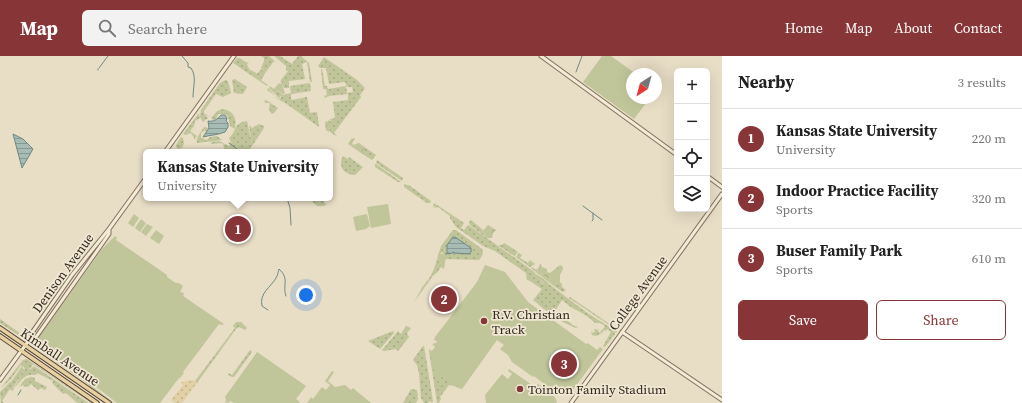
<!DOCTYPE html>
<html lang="en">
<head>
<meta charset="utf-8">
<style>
	:root { --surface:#fff; --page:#f2f2f2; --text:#222; --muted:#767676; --line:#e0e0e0; --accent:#883537 }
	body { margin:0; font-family:"Source Serif 4",serif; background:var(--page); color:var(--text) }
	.controls { position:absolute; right:12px; top:12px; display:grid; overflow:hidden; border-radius:6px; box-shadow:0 4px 16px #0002 }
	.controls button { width:36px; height:36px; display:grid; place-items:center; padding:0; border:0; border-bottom:1px solid var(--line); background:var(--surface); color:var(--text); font:20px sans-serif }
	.compass { position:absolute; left:626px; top:12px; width:36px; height:36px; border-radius:50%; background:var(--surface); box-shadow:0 4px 16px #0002; rotate:216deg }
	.you { position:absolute; left:306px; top:239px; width:14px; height:14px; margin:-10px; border:3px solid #fff; border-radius:50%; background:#1a73e8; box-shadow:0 0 0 6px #1a73e833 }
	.badge { display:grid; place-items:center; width:26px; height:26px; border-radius:50%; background:var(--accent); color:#fff; font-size:13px; font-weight:700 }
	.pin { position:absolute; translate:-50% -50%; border:2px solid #fff; box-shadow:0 1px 4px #0006 }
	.popup { position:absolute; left:143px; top:93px; width:190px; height:52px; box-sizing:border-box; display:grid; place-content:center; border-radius:6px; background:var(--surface); filter:drop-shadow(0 1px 3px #0005); font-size:13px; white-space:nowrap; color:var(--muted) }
	.popup b { font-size:15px; color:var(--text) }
	.popup::after { content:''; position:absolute; left:50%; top:100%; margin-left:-8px; border:8px solid transparent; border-top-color:var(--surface) }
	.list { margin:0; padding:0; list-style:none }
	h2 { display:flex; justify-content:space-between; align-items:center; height:52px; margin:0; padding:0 16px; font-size:17px }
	h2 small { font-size:13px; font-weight:400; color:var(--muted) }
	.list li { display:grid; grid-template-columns:26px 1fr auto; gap:12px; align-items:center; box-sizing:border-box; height:60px; padding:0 16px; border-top:1px solid var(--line) }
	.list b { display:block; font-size:15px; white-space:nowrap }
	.list p { margin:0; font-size:13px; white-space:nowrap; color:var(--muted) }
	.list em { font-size:13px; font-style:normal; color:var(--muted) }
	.actions { display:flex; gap:8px; padding:12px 16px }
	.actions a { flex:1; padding:9px 0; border:1px solid var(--accent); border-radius:6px; text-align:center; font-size:14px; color:var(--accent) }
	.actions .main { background:var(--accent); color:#fff }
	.icon { flex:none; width:22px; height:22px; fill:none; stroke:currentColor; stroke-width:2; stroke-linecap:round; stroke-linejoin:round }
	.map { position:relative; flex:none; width:722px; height:347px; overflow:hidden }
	header { display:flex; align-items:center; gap:24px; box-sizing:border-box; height:56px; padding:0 20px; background:var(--accent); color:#fff }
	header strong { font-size:19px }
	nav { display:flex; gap:22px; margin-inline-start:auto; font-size:14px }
	.search { width:280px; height:36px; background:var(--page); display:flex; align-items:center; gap:10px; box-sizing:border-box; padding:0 14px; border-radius:6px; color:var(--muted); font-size:15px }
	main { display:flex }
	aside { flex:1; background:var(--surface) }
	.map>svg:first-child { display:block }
	.grass { fill:url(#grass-dots) }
	.forest { fill:url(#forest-crowns) }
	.sand { fill:url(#sand-dots) }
	.green { fill:#c1c59a }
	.water { fill:url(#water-rules); stroke:#6e8982 }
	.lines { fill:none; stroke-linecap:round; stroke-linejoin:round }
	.stream { stroke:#6e8982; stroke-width:1 }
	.minor-casing { stroke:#81705d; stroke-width:5 }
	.major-casing { stroke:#4f3f31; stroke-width:5.5 }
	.minor { stroke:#f4ebd7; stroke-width:3 }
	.major { stroke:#e7d0a1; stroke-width:3.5 }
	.poi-dot { fill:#883537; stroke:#f1e8d3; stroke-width:1.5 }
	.labels { text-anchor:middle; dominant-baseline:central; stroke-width:3.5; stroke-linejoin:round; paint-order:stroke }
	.street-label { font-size:13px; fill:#33281f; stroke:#f1e8d3 }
	.poi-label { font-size:13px; fill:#33281f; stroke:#f1e8d3; text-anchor:start }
</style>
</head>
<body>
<header>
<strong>Map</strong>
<div class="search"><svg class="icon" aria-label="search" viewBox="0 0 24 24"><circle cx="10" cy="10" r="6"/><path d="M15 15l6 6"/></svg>Search here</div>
<nav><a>Home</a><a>Map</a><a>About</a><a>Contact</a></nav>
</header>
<main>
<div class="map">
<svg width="722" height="347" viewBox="0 0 722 347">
	<defs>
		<pattern id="grass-dots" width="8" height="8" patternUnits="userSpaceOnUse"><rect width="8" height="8" fill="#c1c59a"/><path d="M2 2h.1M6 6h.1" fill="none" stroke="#a6a984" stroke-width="1.8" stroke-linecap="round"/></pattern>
		<pattern id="forest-crowns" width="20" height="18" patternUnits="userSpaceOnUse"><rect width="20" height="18" fill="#c1c59a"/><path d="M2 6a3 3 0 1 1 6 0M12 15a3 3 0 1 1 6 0" fill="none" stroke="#a6a984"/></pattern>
		<pattern id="sand-dots" width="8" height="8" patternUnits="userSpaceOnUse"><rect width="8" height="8" fill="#e1d0a5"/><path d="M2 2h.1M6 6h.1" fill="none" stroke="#c2b38e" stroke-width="1.8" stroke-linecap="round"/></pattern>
		<pattern id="water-rules" width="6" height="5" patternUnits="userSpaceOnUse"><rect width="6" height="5" fill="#a6bcb5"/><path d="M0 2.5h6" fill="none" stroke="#889993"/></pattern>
	</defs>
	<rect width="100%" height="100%" fill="#e8ddc5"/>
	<path class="grass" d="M261,0H269L277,7L274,5L266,16L261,12L264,5V2Z
		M274,0H280L292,8L298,0H302V1L309,7L312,26H310L307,6L302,8L305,23L289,25V32H284L281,24L288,15L286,14V10Z
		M324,1L357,24L365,32L360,39L361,41L334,77L338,81L330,76L329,72V76L326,74L325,67L326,65L328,66V64L331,66L330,63L335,62L333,46L348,44V38L329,40L325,42L324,40L327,39L326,33H323L321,13H322L325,30H327L328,33L346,30L347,37L353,36L352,31H347L345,26L329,28L326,12H320L318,10Z
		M237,2H240L247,7L249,5L247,9L250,14L255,16L257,14L255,16L257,18L261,13L266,16L261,24L268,29L267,30L233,7Z
		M235,23L247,31L243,38L234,37L232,24Z
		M225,24L228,25L231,37L223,41L216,38L204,55V59L205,56V58L211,61L205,59L208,62L203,66L200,61L201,54L220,27Z
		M310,27L311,35L291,38V43L292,44L307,41L310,57L317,56L319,70H318L319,71L267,34L268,32L278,43L284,47L280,43L282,39L279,42L275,38L277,34L283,39L291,37L290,30Z
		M266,44L278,52L274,57L272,58C268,54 269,52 270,47H266L264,45Z
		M223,53C234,55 237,63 235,73L230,70L228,61L226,58H218L216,63L219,61L213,66L216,63L213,64L211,62L217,55Z
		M199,57L200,62L195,65L194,70L190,75L197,80L195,82L196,85L191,77L185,79L183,78Z
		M247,65L252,88L249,69L252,72L259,68L264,70V72L248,96H235L233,93L226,95L224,93L223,87L211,88V86L219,85L229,90L231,86L229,82C238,74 233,67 247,65Z
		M209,70L206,77L205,74L201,77V82L207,84L210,81L217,80L222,84L197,87C196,81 201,76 204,71L208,72V73Z
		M181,81L183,82L184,87L182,92L177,93L176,89Z
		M366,92L376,99L372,104L361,97Z
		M343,100L348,103L349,101L363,111L355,119C345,119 337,111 343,100Z
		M377,104L403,122L402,125L376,107Z
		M375,108H376L401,126H398L375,111Z
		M404,128L410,130L431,145L430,147H427L404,131Z
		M311,142H316L320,145L323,144L326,149C319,152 313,149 311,142Z
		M434,147L464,167L461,172L464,174L468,169L470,170L543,222L535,216L533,220L541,224L543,228L546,225L544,223L549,228L586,256L614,274L612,271L569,242L570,241L617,273V276L615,277L613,274L615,278L606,290L604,291L603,290L611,276L607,273L606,275L604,274L602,277L596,280L592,279L591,275L593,277L595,275L594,273L599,274L598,275L600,277L601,276L600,274L602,275L605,270L600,267H595C589,261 583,257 576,254C571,252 566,247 562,244L555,255L574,270L578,271L576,272C560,266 546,255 533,244L542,233L530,225L527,224L526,217L495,195L483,190L456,171L450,162V160L438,151L435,152L436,148L434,152L433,149Z
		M471,164L483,174L482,176L485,177L486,181L470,169L469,166Z
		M453,174H456L482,193C484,197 482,201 479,204L446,203L442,196L441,197L438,204L441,208V211L436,218L435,217L414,246L423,230L429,223L434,213L441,190Z
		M504,187L518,196L514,201H516L519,197L522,199L520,202L528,207L530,204L535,208L530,211L498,189H502Z
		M532,211L536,214L537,212V215L546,221L551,227L554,226L556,228L559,225L562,228V231L566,234L563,236C551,229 542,220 531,212Z
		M0,263L24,280L21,281L0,267Z
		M236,266H241L247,272L245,274L239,271L236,273L197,327L195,325L235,272L233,270Z
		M406,270L411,272L407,277L409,281L398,295L396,293L384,295L382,294L398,275L401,278Z
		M393,275L394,277L380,293L368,285Z
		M424,290L433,345L432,347L430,345L428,347H424L421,342L419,317L417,309L413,304L422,291Z
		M34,291L83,323L114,347H111L85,326Z
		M250,294L252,296L234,321H232L228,319V317L232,319Z
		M429,295L432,296L465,328L461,333L454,330L449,329L440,341L441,343L439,347H437Z
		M27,303L93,347H91L33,308L31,312L25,314L24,311L21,309L11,323L1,332L23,304Z
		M22,310L24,314L13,332L14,333L12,335L10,333L2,345L4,347H1L0,336L10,326H11Z
		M34,310L87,346L89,347H77L66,337L63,338L52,327L53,325L37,317L36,319C23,317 21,326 14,332L24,314L31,313Z
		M31,321L35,322V325L47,331L45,334L41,332L38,334L31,328L28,331L27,330L24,331L23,329L19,331L25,323Z
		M411,333L417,334L418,343L416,347H403Z"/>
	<path class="forest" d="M354,82L355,83L352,86L353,89L359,87L366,92L361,97L348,88L351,83Z
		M488,169L496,174L493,177L492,182H488L486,181L485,177L482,176Z
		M540,208H541L542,211L547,213V216L550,217L560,209L563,211V213L560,219V225L556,228L554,226L551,227L546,221L537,215Z
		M534,217L544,223L547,227L544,228L541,224L533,220L532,218Z"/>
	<path class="sand" d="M193,324L197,327L182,347H175L171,344L183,329L181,327L182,326Z"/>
	<path class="green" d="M602,0H611L636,18H632V42H650L634,63L583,26Z
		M281,24L285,38H283L277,34L275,38L269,32L270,30L274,33L279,27L280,28L282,26H280Z
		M388,148L391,168L371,172L367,151Z
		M134,158L139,162L133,171L128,167Z
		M367,158L370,170L366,173L356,175L353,161Z
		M141,163L146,167L140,176L135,172Z
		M147,168L153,171L146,180L141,176Z
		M156,174L164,180L159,188L150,182Z
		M115,180L117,182L116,184L167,219V221L176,227H179L183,230L180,236L184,237L183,240L224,268L222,269L219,268L183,316L184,317L180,322H179L160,347H117L86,323L34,288L102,193Z
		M442,196L444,200L446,201L444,213L441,211V208L438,205L440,198H443Z
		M485,209L505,216L528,246L586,288L588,287L597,294L600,291L603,293L570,338L568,337L559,339L534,320L533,321L512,306L508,299L500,293L504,289L497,284L462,333L434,317L432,296L429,295V293L432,295L435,291L432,288L436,287L437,285L434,284L435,281L477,226Z
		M257,296L306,330L296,343L300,346L299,347H234L230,345L229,347L225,346L226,344L225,341Z
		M509,313L535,331L538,328C545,333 556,338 557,347H486L485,339L502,318L508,323L512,318L508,315Z
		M332,315L334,316L328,325L335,331L345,329L351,334L353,332L371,347H307L311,341L313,343L322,331L326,334L330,329L325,325Z"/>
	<path class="water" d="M221,59H225L227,62L226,65L228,67V71L225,76C218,79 210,79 203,81L209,72L208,65C213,66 217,64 221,59Z
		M13,78L23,83L33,93L22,112Z
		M453,181H455L471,192V196L469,198L454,197V196L449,198L447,197V189Z"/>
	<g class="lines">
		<path class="stream" d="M182,0L188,7V11L191,12C197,21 193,30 193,41
			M99,12L108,0
			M98,14V13
			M576,16L582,0
			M229,87L241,96
			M287,142L290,152L291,169
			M583,150L602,164
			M592,165L593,164V157
			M446,198L449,197
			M268,254L262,250C259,237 271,231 276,222C278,219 278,216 279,213C290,223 282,229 286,240
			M18,339L21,334"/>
		<g class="minor-casing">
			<path id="minor" d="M541,0L677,99
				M165,96L234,0
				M707,120L722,131
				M622,276L722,344
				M28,286L34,284L109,178V173
				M0,324L27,287L29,281L72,219L109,173L146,122
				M571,347L722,138"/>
		</g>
		<g class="major-casing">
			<path id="major" d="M0,272L109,347
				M0,280L97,347"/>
		</g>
		<use href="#minor" class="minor"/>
		<use href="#major" class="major"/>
	</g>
	<g class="poi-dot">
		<circle cx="484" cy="265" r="4"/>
		<circle cx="520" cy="333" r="4"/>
	</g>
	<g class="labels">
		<g class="street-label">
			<text transform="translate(63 217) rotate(-54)">Denison Avenue</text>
			<text transform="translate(638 237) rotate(-54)">College Avenue</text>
			<text transform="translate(60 301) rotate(34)">Kimball Avenue</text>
		</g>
		<g class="poi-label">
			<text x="492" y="258">R.V. Christian<tspan x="492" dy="15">Track</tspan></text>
			<text x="528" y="333">Tointon Family Stadium</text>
		</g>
	</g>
</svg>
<div class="controls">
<button>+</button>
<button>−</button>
<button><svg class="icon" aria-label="locate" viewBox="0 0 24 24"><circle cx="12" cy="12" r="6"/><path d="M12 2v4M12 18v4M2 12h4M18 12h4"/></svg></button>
<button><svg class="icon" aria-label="layers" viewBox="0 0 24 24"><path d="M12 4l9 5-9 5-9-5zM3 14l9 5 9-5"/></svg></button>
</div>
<svg class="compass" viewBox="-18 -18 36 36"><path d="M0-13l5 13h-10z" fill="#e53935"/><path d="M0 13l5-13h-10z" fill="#767676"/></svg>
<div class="you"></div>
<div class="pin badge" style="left:238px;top:173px">1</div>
<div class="popup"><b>Kansas State University</b>University</div>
<div class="pin badge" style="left:444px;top:243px">2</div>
<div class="pin badge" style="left:564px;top:308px">3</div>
</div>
<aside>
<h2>Nearby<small>3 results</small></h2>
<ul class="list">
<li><span class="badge">1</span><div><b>Kansas State University</b><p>University</p></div><em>220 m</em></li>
<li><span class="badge">2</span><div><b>Indoor Practice Facility</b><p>Sports</p></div><em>320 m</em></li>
<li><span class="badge">3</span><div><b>Buser Family Park</b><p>Sports</p></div><em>610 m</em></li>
</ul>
<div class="actions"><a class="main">Save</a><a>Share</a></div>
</aside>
</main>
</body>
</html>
